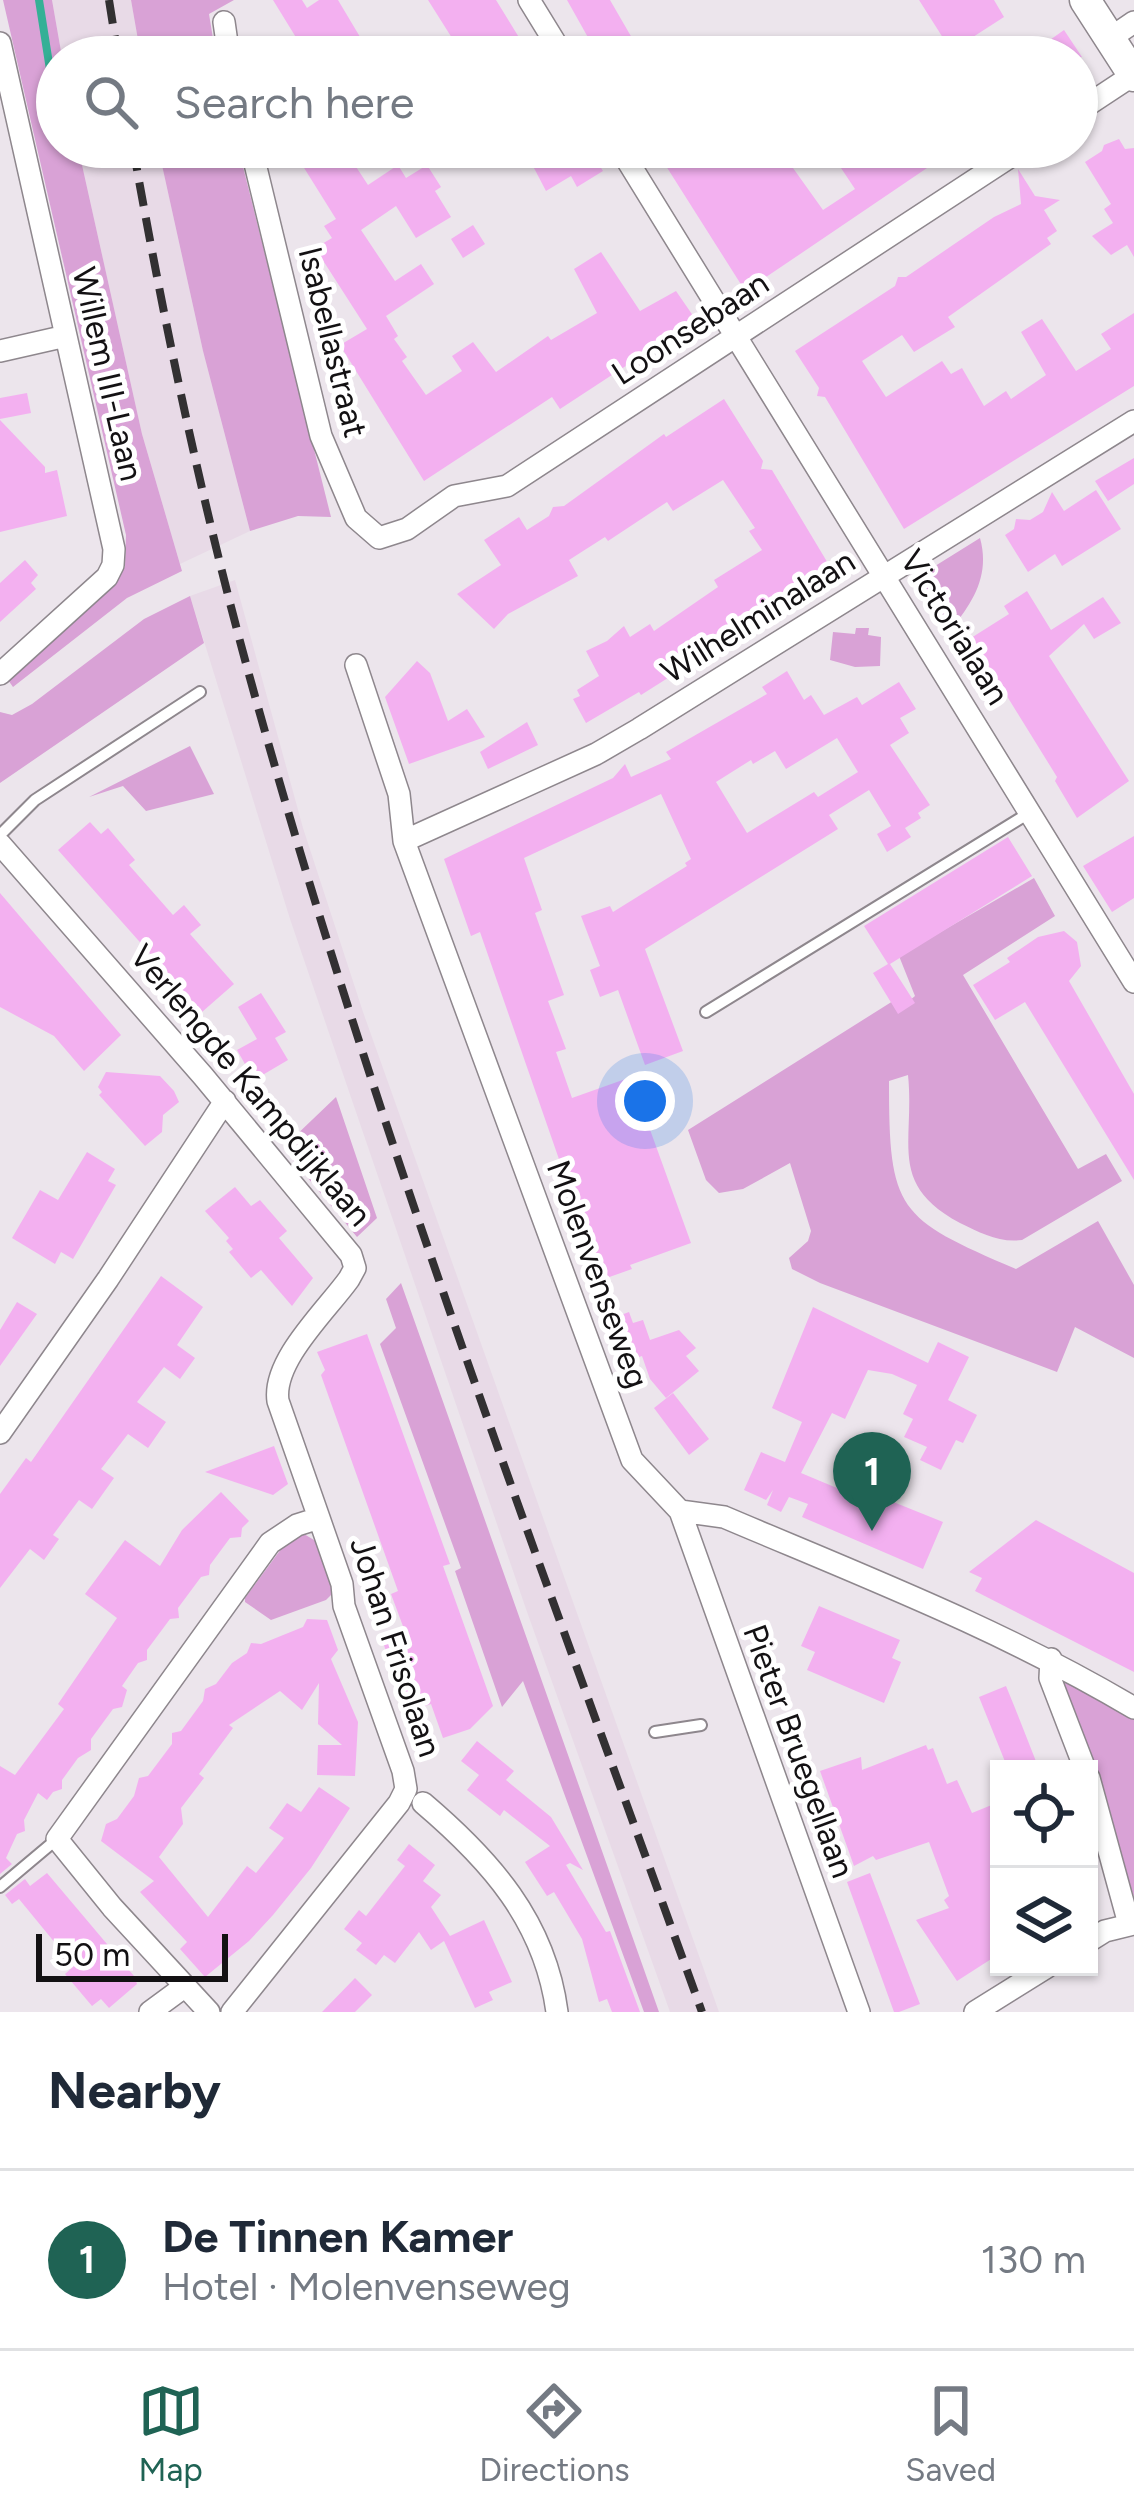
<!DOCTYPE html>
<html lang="en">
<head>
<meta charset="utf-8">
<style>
	:root { --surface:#fff; --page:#f2f2f3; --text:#1f2937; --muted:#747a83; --line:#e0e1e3; --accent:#1f6354 }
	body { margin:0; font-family:Figtree,sans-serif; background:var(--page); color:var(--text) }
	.controls { position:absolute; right:36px; bottom:36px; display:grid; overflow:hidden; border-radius:0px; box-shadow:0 3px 9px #0004 }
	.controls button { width:108px; height:108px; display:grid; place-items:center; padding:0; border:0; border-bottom:3px solid var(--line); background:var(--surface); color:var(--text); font:60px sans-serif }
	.scale { position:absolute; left:36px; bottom:30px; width:192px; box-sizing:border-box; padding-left:12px; border:6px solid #131113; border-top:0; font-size:33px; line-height:42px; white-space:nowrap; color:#131113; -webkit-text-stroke:9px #fff; paint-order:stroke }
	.you { position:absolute; left:645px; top:1101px; width:42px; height:42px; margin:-30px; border:9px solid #fff; border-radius:50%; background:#1a73e8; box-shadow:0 0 0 18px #1a73e833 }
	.badge { display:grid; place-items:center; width:78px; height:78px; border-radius:50%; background:var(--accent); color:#fff; font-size:39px; font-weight:700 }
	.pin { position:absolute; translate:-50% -99px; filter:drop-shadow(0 3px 6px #0008) }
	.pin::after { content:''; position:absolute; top:63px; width:42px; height:36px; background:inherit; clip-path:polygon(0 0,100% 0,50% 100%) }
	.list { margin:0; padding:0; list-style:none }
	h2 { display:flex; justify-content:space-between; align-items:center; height:156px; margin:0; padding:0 48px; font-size:51px }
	h2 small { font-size:39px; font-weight:400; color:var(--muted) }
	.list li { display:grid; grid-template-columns:78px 1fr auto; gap:36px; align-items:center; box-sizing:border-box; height:180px; padding:0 48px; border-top:3px solid var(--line) }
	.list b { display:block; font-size:45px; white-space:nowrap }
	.list p { margin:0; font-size:39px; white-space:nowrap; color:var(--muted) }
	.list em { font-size:39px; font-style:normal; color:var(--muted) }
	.icon { flex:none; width:66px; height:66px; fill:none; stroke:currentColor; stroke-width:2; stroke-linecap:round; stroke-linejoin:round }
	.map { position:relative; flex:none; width:1134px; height:2012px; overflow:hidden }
	.search { position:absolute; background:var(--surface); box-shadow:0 3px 9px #0004; left:36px; right:36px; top:36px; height:132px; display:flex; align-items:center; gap:30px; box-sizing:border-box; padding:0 42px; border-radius:66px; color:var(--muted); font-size:45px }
	.sheet { height:336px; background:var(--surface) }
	nav { display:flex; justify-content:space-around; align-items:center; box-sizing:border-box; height:168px; border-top:3px solid var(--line); background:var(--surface); font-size:33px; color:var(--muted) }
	nav a { display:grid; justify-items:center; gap:6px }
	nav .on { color:var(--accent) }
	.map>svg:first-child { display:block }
	.built { fill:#e8dae7 }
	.green { fill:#d9a2d6 }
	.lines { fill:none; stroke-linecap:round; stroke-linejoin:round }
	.stream { stroke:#35b096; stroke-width:8 }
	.building { fill:#f3b0f0; fill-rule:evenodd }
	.service-casing { stroke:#8e878d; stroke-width:14 }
	.minor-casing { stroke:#8e878d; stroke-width:24 }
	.secondary-casing { stroke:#8e878d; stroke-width:33 }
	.service { stroke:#fff; stroke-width:10 }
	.minor { stroke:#fff; stroke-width:21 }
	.secondary { stroke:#fff; stroke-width:30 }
	.rail { stroke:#323032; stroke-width:8; stroke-dasharray:24 12; stroke-linecap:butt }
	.labels { text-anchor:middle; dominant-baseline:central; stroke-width:10; stroke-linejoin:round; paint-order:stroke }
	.street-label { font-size:33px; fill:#131113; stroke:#fff }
</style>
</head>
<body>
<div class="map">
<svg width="1134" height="2012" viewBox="0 0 1134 2012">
	<rect width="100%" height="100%" fill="#ece5ec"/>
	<path class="built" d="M52,0H131L141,57H62Z
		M78,147H158L203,351L250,531L180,564L142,434Z
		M235,580L303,828L363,1012L719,2012H670L526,1609L290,919L190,596Z"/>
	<path class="green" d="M3,0H52L62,57H57V147H78L142,434L182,571L127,598L13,687L8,680L125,567L126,535Z
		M131,0H234L209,14L216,57H141Z
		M158,147H238L331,517L298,516L250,531L203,351Z
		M980,538C990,574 974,601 952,628L919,576Z
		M190,596L204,643L0,783V712L12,715L32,704L144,619Z
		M856,628H869L868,635L881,637L880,666L855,667L830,660L833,632L855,634Z
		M190,746L214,794L146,811L123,786L89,797Z
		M1034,878L1055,916L963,975L1078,1169L1106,1154L1122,1181L1022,1240C999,1243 981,1233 960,1223C887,1184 915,1143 908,1075L889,1081C889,1211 897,1218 1016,1269L1098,1221L1134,1285V1358L1075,1327L1057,1372L820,1283L792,1269L789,1258L808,1241L811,1231L790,1163L743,1189L719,1193L706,1180L688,1130L893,1001H909L915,996L899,956Z
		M336,1097L377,1218L357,1237L293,1160L300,1153L290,1141Z
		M401,1283L659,2012H644L523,1681L502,1707L455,1571L461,1568L380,1344L396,1328L386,1299Z
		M304,1534L319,1543L334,1592L326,1600L271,1620L245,1602V1598L287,1541Z
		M1061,1676L1134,1718V1897L1059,1679Z"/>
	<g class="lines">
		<path class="stream" d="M39,0L54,95"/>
	</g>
	<path class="building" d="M273,0H302L307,8L319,0H338L372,57H308Z
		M428,0H496L531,57H464Z
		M567,0H610L643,57H599Z
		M919,0H994L1004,17L959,46L953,36L945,41Z
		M1064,30L1082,57H1026Z
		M1119,139L1125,149L1134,148V257L1127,245L1111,255L1092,236L1113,223L1104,209L1111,204L1085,162L1102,151L1104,145Z
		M291,147H343L368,185L398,165L406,178L427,165L441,187L435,191L451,217L416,238L396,206L361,230L395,281L421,264L434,284L386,316L398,336L394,339L407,357L402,361L426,395L462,371L452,356L473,342L496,372L548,336L551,340L597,313L574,269L601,252L640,311L676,291L696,320L560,409L552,397L424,481L340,345L367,329L315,248L332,238L324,226L336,219Z
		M523,147H588L603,171L577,187L571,176L546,191Z
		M654,147H778L823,210L855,189L827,147H958L750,288L742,286Z
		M1018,169L1035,196L1060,200L1044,210L1057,231L1047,238L1051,244L948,317L955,327L914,352L902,335L862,361L886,397L942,361L951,374L962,368L984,406L1006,391L1011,399L1046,375L1021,332L1042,319L1076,371L1111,349L1101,334L1134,313V386L904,529L825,397L817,396L819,388L795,351L895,286L898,277H906L994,217L1021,204Z
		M473,225L485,244L463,258L451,239Z
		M27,393L31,413L0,419V398Z
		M724,399L763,461L761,469L772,470L832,570L734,631L726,637L728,641L669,673L671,676L641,695L639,692L586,723L573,699L580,696L577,690L599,676L586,651L607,641L624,626L630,637L650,624L654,631L718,587L714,580L762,550L749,531L755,528L723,480L673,511L667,502L608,541L605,537L569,560L578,576L508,614L494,629L457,594L501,565L484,540L519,517L527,530L549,516L553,507L564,506L664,434L666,437Z
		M0,420L45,467V473L57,470L67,516L0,532Z
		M1134,458V484L1108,501L1095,481Z
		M1096,490L1121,529L1062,566L1055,554L1028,572L1005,535L1014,529L1016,519L1030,520L1043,512L1052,492L1064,511Z
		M25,560L38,575L31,583L36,589L0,622V583Z
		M1027,591L1051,630L1103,597L1121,623L1094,639L1084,624L1049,656L1129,781L1077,818L1055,781L1057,777L971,638L1009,614L1004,606Z
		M417,661L430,673L448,721L467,709L485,737L409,764L385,697Z
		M787,671L804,700L811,695L824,715L857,697L862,705L899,682L916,709L900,718L909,733L890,745L930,805L918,813L921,818L905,828L911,837L887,852L877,834L891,826L869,790L829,815L838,829L645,949L683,1051L645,1065L618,990L600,997L590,970L600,966L581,916L610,906L613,912L687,866L685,863L691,859L661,794L524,858L542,910L535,913L564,995L548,1001L566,1049L556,1052L572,1098L631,1077L691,1243L630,1265L632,1269L601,1280L480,932L471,936L444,859L613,778L625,764L631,777L671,759L666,752L767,694L762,687ZM837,738L858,772L818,797L814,792L747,833L716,782L751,760L753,764L775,751L786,769Z
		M527,722L538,745L488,769L480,752Z
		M90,822L101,834L108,828L135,860L129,865L173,915L184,905L201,925L190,934L234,984L202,1012L58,850Z
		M1134,836V898L1112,912L1083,866Z
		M1008,837L1032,876L890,964L915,1003L898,1014L873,973L888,964L864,926Z
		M0,893L121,1035L84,1071L54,1036L0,1007Z
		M1064,931L1077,942L1081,966L1069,981L1134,1094V1180L1025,1002L995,1020L973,985L1010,962L1007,958L1038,937Z
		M261,993L286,1032L275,1038L288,1060L254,1080L237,1050L257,1039L238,1007Z
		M106,1072L160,1076L174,1091L179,1102L163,1115L162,1132L145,1146L99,1095L102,1092L98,1087Z
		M87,1152L115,1169L108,1181L116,1185L73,1259L61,1252L55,1264L12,1238L40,1190L58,1200Z
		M235,1187L251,1206L260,1200L287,1231L279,1238L313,1278L292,1306L261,1270L251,1278L229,1252L233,1249L226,1241L229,1238L205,1211Z
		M161,1276L203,1307L177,1345L195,1358L180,1379L164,1367L137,1402L166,1422L148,1448L128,1434L101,1469L114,1478L92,1509L79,1500L53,1535L59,1539L44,1560L30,1549L0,1588V1494L26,1458L31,1462Z
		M17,1302L37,1314L0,1366V1330Z
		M813,1307L928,1363L938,1342L969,1357L948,1400L977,1415L963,1443L956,1440L941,1470L920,1460L927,1447L904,1437L913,1419L903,1414L917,1385L892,1374L868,1370L845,1419L832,1413L801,1473L868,1501L871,1493L943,1522L923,1569L802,1517L808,1504L789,1497L781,1512L767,1505L773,1490L766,1500L744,1490L761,1452L785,1462L802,1422L772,1408Z
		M629,1312L633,1323L643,1320L650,1340L679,1330L696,1348L686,1356L699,1371L666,1398L650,1379L642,1356L625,1362L610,1319Z
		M367,1334L450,1564L443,1566L493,1706L470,1729L443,1738L431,1704L408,1712L381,1637L404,1629L391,1594L398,1591L321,1375L325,1370L317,1352Z
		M673,1393L709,1439L689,1455L654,1408Z
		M274,1446L288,1484L273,1495L205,1472Z
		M221,1492L249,1521L242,1528L241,1537L230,1538L210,1565L209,1575L201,1577L178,1608L179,1618L170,1619L147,1650V1660L138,1663L122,1686L127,1690L122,1707L113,1709L91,1739V1750L78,1758L62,1780V1789L53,1792L47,1800L38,1793L24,1820L25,1831L17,1834L6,1858L12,1864L0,1874V1766L15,1775L64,1709L58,1704L117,1618L85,1594L125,1540L160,1566L182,1530Z
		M1036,1520L1134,1573V1672L975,1591L982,1578L969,1572Z
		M819,1606L900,1640L892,1658L901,1662L884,1703L807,1670L815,1652L801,1646Z
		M307,1619L327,1620L338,1650L331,1659L358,1722L355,1776L317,1775L318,1745H342L318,1724L319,1683L302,1710L280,1691L229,1725L233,1728L199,1774L204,1778L181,1808L183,1824L159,1857L208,1917L247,1866L256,1873L284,1838L269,1828L287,1803L301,1812L319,1787L350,1808L311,1868L273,1915L249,1941L205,1977L180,1949L187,1942L140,1892L154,1881L101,1841L106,1824L117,1819L134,1796L139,1778L148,1776L172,1744V1733L181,1731L203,1701L205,1689L216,1684L232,1663L247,1653L251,1643L261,1644L303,1627Z
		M1006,1686L1015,1708L1039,1769H1008L979,1697Z
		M477,1741L514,1771L506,1780L551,1817L583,1870L570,1863L566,1865L606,1932L610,1931L640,2012H612L607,1999L599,2002L582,1939L554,1892L547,1896L525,1862L550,1846L504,1810L500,1816L467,1790L479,1775L461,1761Z
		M926,1745L928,1750L933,1748L947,1784L957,1780L972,1813L999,1802V1954L957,1981L916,1920L949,1908L944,1900L949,1896L929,1842L876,1860L873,1856L854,1866L820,1771L861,1757L862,1770Z
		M409,1844L435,1865L423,1881L441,1895L431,1907L450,1936L484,1920L512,1982L489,1992L493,2000L475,2008L444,1941L431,1950L419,1932L395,1963L384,1955L376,1965L356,1950L362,1943L344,1929L359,1910L366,1916L405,1866L397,1860Z
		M47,1873L134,1976L137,1984L109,2008L101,1999L92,2006L65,1974L74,1966L19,1899L12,1904L5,1895L25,1879L30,1886Z
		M870,1873L920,2004L899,2012H894L847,1882Z
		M355,1978L372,1995L355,2012H322Z"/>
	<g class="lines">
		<g class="service-casing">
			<path id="service" d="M0,835L35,800L200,692
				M706,1012L1029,813
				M655,1732L701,1725
				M0,1887L57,1839"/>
		</g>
		<g class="minor-casing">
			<path id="minor" d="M529,0L564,57
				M224,22L229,57
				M1109,39L1134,22
				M0,43L114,549L113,565L107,577L0,674
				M1077,112L1133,75
				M251,147L321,436L356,518L379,538L407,529L454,496L507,486L1025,147
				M619,147L1134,982
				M0,351L66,336
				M356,665L399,794L404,841L632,1460L680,1511L724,1517C863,1576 1003,1630 1134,1708
				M404,841L596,754L639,729L1134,421
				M0,844L203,1076L351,1255L355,1268L349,1279C326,1311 272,1361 278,1401L319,1518
				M0,1433L108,1279L225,1101
				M680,1511L859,2012
				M1051,1659L1050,1678L1085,1769
				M1089,1778L1129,1924
				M423,1803C490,1860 545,1921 557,2012
				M1089,1941L1105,1931L1134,1924
				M150,2012L184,1987
				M209,2012L112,1907L57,1839L270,1543L297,1525L319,1518L342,1584L344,1606L403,1771L406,1789L399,1803L232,2012
				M975,2012L1047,1967"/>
		</g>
		<g class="secondary-casing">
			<path id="secondary" d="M1085,0L1134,76"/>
		</g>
		<use href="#service" class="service"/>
		<use href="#minor" class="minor"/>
		<use href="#secondary" class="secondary"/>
		<path class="rail" d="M109,0L118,57
			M133,147C167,340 208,532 262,721C385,1158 548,1585 702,2012"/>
	</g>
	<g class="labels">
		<g class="street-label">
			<text transform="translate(690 328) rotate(-33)">Loonsebaan</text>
			<text transform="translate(333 342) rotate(76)">Isabellastraat</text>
			<text transform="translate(108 374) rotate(77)">Willem III-Laan</text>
			<text transform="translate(758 616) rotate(-32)">Wilhelminalaan</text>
			<text transform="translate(955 627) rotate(58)">Victorialaan</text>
			<text transform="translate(251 1085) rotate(50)">Verlengde Kampdijklaan</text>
			<text transform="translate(598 1274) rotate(70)">Molenvenseweg</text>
			<text transform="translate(396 1647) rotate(72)">Johan Frisolaan</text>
			<text transform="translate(799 1751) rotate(70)">Pieter Bruegellaan</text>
		</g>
	</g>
</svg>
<div class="controls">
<button><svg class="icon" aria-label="locate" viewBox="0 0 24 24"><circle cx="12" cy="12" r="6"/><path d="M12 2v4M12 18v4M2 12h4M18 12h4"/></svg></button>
<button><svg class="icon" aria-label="layers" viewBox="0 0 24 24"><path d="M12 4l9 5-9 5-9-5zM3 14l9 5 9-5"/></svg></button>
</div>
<div class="scale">50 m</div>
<div class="you"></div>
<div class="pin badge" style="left:872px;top:1531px">1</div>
<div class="search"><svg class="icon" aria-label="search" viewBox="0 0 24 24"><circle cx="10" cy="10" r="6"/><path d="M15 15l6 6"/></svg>Search here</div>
</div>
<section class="sheet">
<h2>Nearby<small></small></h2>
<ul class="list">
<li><span class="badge">1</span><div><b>De Tinnen Kamer</b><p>Hotel · Molenvenseweg</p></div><em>130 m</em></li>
</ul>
</section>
<nav>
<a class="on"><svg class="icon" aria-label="map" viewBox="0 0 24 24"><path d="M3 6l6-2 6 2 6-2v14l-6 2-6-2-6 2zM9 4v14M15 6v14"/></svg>Map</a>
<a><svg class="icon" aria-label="directions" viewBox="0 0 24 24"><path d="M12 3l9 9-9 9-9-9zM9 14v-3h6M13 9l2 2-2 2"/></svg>Directions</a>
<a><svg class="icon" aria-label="saved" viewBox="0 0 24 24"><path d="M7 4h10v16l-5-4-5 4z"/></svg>Saved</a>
</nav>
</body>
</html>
